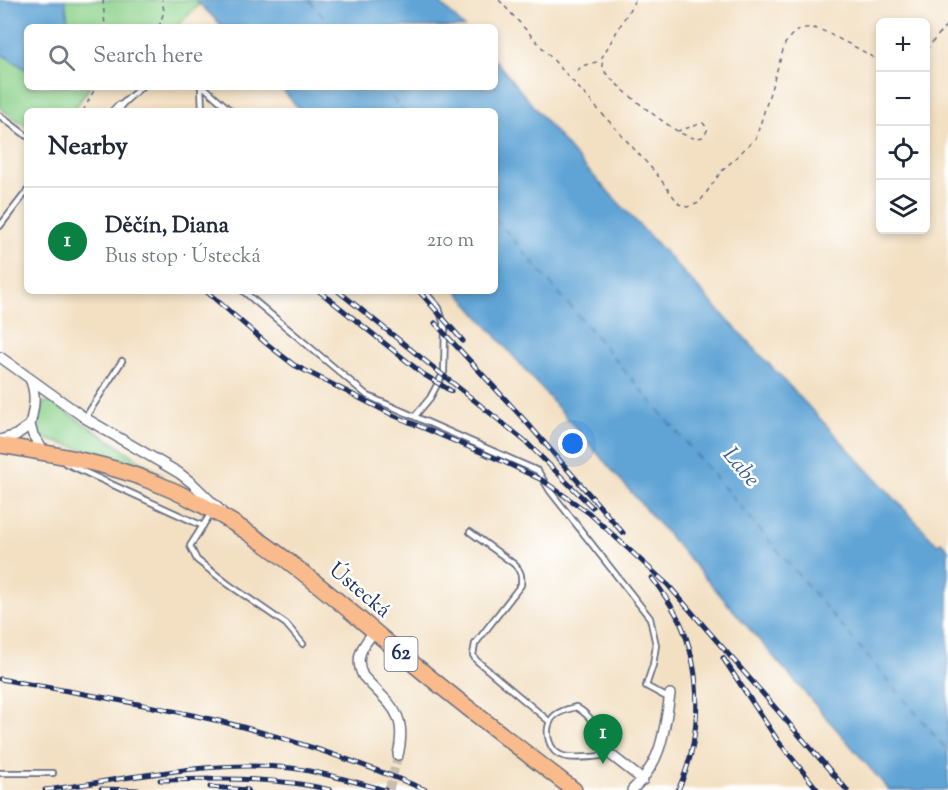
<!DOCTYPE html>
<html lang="en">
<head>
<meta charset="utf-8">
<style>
	:root { --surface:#fff; --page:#f2f2f3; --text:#1f2937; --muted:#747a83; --line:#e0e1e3; --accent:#0b8043 }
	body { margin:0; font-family:"Sorts Mill Goudy",serif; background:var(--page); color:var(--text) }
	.controls { position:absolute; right:18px; top:18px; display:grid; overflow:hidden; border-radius:9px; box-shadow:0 3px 9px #0003 }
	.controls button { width:54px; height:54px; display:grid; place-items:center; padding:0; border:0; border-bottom:2px solid var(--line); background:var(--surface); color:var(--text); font:30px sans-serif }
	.you { position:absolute; left:573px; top:444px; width:21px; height:21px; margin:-15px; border:4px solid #fff; border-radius:50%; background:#1a73e8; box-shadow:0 0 0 9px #1a73e833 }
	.badge { display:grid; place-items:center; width:39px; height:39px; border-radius:50%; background:var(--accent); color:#fff; font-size:20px; font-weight:700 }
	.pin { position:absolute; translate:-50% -50px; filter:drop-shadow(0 2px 3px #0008) }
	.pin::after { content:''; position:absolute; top:32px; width:21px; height:18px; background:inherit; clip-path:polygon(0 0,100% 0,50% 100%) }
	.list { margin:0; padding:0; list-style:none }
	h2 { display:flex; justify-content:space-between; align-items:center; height:78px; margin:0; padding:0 24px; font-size:26px }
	h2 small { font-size:20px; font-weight:400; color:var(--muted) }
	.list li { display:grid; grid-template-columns:39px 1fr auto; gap:18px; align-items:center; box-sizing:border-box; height:108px; padding:0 24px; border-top:2px solid var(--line) }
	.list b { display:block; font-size:22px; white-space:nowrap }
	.list p { margin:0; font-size:20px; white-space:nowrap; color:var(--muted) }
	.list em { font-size:20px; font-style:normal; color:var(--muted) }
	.icon { flex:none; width:33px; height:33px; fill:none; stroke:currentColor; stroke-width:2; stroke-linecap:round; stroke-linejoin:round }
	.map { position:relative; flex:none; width:948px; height:790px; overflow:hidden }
	.search { position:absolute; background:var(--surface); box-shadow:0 3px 9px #0003; left:24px; top:24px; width:474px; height:66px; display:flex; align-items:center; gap:15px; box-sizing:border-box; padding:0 21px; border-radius:9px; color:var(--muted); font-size:22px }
	.panel { position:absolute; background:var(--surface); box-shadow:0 3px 9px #0003; left:24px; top:108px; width:474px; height:186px; border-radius:9px }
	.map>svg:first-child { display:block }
	.green { fill:#8dd28b; stroke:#548074; stroke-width:1.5 }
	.water { fill:#61a4d5; stroke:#3e6a9a; stroke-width:1.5 }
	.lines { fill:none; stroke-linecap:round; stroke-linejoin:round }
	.ferry { stroke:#375e8e; stroke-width:1.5; stroke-dasharray:8 6; stroke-linecap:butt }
	.street-tunnel { stroke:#c8bdaf; stroke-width:9; stroke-dasharray:9 4.5; stroke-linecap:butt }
	.lane-casing { stroke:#676d81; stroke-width:8 }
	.street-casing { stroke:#676d81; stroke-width:12 }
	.primary-casing { stroke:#676d81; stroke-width:18 }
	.path { stroke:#676d81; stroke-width:1.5; stroke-dasharray:4.5 4.5; stroke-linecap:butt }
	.lane { stroke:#fff; stroke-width:4.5 }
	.street { stroke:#fff; stroke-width:9 }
	.primary { stroke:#fabb8c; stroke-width:15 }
	.rail-casing { stroke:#1b2f5e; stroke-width:5 }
	.rail { stroke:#fff; stroke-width:3; stroke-dasharray:9; stroke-linecap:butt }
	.labels { text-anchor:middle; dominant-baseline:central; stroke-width:5; stroke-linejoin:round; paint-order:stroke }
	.shield { fill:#fff; stroke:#5f6d8e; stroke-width:1.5 }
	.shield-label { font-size:20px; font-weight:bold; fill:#1b2f5e }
	.street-label { font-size:21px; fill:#1b2f5e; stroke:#fff }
	.water-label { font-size:22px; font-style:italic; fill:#375e8e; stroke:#fff }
</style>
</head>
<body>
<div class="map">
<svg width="948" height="790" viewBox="0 0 948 790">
	<rect width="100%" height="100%" fill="#fff"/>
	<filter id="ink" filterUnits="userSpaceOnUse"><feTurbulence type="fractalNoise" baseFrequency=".0167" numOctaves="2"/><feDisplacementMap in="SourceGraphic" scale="12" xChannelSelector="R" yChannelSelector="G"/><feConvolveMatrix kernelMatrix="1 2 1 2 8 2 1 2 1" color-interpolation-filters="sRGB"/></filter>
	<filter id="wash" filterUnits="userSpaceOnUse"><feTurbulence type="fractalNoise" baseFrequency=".008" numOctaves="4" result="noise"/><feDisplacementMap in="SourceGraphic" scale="24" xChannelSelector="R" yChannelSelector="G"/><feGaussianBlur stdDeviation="1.35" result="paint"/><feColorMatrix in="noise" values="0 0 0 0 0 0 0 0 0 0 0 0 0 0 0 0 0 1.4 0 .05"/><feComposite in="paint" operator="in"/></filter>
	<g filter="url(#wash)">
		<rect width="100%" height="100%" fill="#f3e0c3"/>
		<path class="green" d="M65,0H196L200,4L176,27H69Z
			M0,53L27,70V87H90L73,111H27V127L0,108Z
			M45,402H51L164,476L131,462L45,439L37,428L42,406Z"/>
		<path class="water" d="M0,0H65L69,27H27V70L0,53Z
			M196,0H437L464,27H223Z
			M495,60L574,155L937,544L941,542L948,549V790H889L457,291H495V111H301L280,87H495Z"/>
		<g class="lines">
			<path class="ferry" d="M309,0L332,27
				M383,87L403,111
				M495,218L948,751"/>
		</g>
	</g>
	<g filter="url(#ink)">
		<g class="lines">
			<path class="street-tunnel" d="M389,790L398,755"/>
			<g class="lane-casing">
				<path id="lane" d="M201,87L202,111
					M204,87L231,111
					M119,107L141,87
					M0,116L27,136
					M0,226L27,191
					M243,291L368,396L538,471L550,491L650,618L656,645L653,665L646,686L670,699
					M415,416L430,398L444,372L445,328L439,308L424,291
					M85,418L122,361
					M65,463L203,526
					M211,513L190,546L197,560L228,584L286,624L303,644
					M470,532L514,564C521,571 522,576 521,585L475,644L473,655L476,660L550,722
					M576,707C595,718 602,735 611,755C597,756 577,760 563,756C549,752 544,732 551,720C555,712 568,709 576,707Z
					M0,773H53"/>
			</g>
			<g class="street-casing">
				<path id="street" d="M115,111L119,107
					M0,357L85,418L179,473L192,483L221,511
					M30,425L33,435L44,452
					M0,440L16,435L30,425C34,408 37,395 30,379
					M374,632C362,646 354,658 363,676C390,706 408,712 398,755
					M611,755L643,780
					M632,790C662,762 664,733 670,694"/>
			</g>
			<g class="primary-casing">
				<path id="primary" d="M0,445C53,454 108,463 158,484C251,522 323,589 399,652C456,700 515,745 574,790"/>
			</g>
			<path class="path" d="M103,0L105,27
				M499,0L655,172L679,204L687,207L699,203L721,172L756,138L785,44C801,17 821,29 843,41C856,47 868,54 880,62
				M635,0L601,59C602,63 603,67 605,72C614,85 670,129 685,135C691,138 697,139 703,137L708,129L703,123L678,131
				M159,27L164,11L162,0
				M926,50L948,23
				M577,71L582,66L600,61
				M83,111L96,87"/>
			<use href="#lane" class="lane"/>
			<use href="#street" class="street"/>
			<use href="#primary" class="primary"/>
			<g class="rail-casing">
				<path id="rail" d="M206,291L267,344L294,365L395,416L502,461L542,480L589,513L668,585L847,790
					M319,291L423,374L451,391
					M338,291L525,441L592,507
					M419,291L463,341
					M435,323L528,424L623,533
					M652,578C664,594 676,611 683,629C703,679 701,742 678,790
					M723,658L778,741L818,790
					M0,679C73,692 147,704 219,721C289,738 359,762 426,790
					M160,780C216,779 275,776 330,790
					M210,787L248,790
					M101,789L138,790
					M45,790C127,779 209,760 291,768C323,772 355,782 385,790"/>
			</g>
			<use href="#rail" class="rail"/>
		</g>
	</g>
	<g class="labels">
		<rect class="shield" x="384.5" y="637" width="33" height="34" rx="4.5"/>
		<g class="shield-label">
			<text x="401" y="654">62</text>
		</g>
		<g class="street-label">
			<text transform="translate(359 591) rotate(40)">Ústecká</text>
		</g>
		<g class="water-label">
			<text transform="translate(740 468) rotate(50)">Labe</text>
		</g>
	</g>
</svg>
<div class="controls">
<button>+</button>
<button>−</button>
<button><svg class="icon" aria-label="locate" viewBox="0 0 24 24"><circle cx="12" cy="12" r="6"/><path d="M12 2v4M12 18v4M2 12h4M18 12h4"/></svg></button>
<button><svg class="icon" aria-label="layers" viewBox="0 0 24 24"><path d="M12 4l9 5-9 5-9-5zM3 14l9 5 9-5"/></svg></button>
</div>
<div class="you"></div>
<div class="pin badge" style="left:603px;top:764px">1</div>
<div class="search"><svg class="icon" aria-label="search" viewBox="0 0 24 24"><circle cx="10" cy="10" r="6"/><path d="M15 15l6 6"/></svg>Search here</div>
<section class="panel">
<h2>Nearby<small></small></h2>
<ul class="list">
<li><span class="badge">1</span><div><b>Děčín, Diana</b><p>Bus stop · Ústecká</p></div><em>210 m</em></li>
</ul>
</section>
</div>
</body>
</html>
